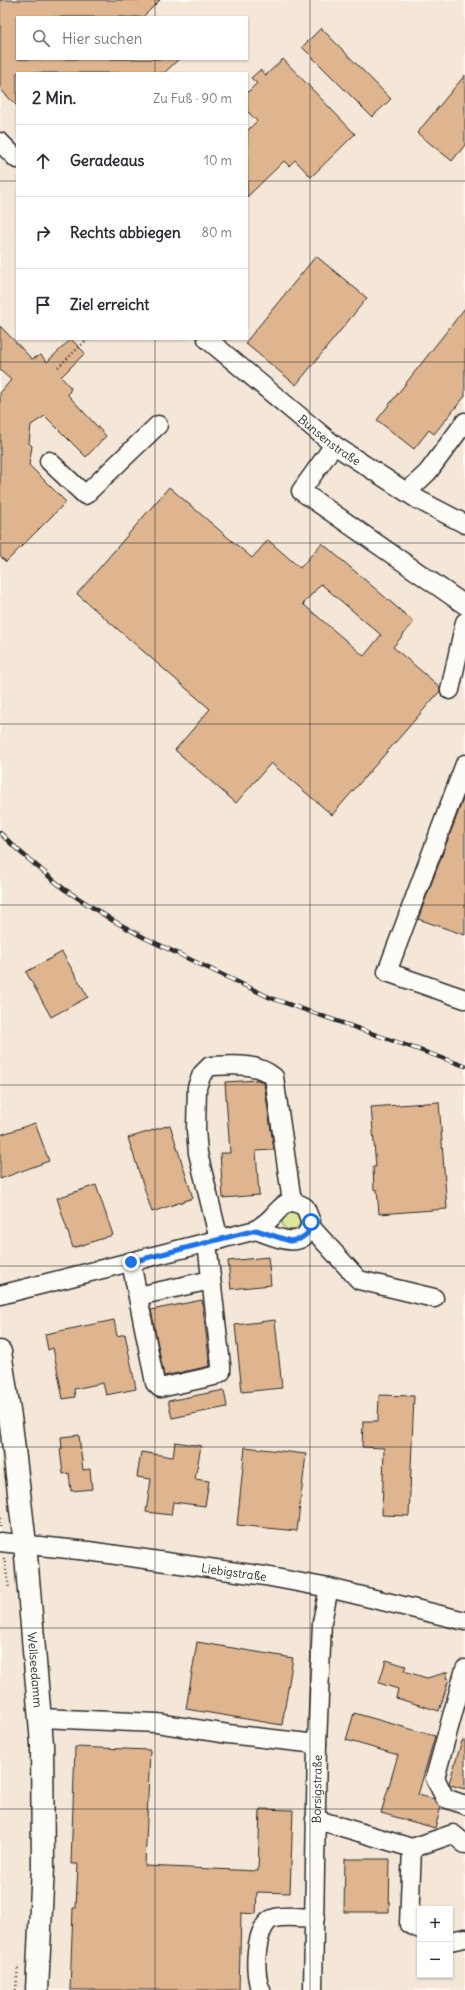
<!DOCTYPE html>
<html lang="de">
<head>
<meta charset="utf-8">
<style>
	:root { --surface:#fff; --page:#f2f2f3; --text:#2b2b33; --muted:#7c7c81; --line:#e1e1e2 }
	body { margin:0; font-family:Delius,sans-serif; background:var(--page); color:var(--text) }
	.controls { position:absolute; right:12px; bottom:12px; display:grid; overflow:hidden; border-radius:0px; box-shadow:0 1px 3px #0004 }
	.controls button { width:36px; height:36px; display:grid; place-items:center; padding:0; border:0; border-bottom:1px solid var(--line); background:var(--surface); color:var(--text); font:20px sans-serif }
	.stop { position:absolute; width:12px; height:12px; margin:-9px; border:3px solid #1a73e8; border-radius:50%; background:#fff }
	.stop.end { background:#1a73e8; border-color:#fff; box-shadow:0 1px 4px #0008 }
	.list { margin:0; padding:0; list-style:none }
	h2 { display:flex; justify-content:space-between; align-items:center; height:52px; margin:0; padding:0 16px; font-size:17px }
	h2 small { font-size:13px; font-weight:400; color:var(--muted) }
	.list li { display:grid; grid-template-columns:26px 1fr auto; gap:12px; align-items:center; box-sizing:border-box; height:72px; padding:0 16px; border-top:1px solid var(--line) }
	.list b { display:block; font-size:15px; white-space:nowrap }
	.list em { font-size:13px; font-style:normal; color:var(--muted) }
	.icon { flex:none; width:22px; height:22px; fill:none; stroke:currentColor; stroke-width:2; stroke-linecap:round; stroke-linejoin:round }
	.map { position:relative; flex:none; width:465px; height:1990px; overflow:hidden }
	.search { position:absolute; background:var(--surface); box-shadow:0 1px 3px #0004; left:16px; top:16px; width:232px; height:44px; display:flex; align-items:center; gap:10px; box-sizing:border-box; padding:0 14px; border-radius:0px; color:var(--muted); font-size:15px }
	.panel { position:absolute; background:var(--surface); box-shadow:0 1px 3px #0004; left:16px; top:72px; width:232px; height:268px; border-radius:0px }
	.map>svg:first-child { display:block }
	.built { fill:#f4e7d8; fill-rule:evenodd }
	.green { fill:#dbe799; stroke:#838962 }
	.building { fill:#deb58e; stroke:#2b2b2b; fill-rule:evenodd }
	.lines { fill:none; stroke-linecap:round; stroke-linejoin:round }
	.minor-casing { stroke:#2b2b2b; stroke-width:21 }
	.major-casing { stroke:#2b2b2b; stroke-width:25 }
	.path { stroke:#2b2b2b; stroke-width:2.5; stroke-dasharray:1 3; stroke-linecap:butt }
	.minor { stroke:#fdfcf7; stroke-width:18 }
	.major { stroke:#fdfcf7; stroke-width:22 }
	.rail-casing { stroke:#2b2b2b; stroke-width:4.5 }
	.rail { stroke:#fdfcf7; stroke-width:3; stroke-dasharray:9; stroke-linecap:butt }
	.route { stroke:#1a73e8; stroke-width:5 }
	.grid { fill:none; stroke:#2b2b2b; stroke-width:1; stroke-opacity:0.55 }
	.labels { text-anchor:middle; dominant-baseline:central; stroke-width:3.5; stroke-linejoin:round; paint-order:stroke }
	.street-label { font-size:12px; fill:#2b2b2b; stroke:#fdfcf7 }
</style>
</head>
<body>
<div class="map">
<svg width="465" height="1990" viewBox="0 0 465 1990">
	<rect width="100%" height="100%" fill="#fdfcf7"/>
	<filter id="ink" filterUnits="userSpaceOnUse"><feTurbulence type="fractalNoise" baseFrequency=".025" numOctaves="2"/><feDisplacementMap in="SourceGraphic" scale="8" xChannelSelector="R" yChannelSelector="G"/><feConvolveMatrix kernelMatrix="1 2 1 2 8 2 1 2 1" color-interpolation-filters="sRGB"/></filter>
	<g filter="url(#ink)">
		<path class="built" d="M0,0H465V1990H0ZM17,17H247V59H17ZM17,73H247V339H17ZM420,1909H450V1975H420Z"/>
		<path class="green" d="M282 1221a9 9 0 1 1 18 0a9 9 0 1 1-18 0Z"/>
		<path class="building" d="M0,0H160L143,17H17V59H179L164,73H17V106L0,89Z
			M321,28L391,99L372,117L302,47Z
			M283,59L355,134L311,177L295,160L289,166L284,161L247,197V131L257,121L247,111V93L257,83L251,78L260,70L266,75Z
			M465,75V145L452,161L417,133Z
			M316,256L367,298L296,385L245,343Z
			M465,308V396L434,434L429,430L414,449L377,420Z
			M0,326L32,359L41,355L47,362L71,339L85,353L61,377L71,388L68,395L106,436L86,457L45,416L31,425L29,443L32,446L29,465L66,502L6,562L0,556V393L11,380L0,370Z
			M169,487L252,558L268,540L300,568L322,543L414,622L393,647L440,687V691L332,815L271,763L236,803L175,750L210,709L77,594ZM321,584L381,635L364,656L303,604Z
			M465,794V935L418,919Z
			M62,952L88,997L51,1017L26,972Z
			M258,1080L264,1083L274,1150L256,1151L259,1195L223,1198L220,1153H230L225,1082Z
			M439,1102L447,1209L379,1214L377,1189L374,1190L373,1167H376L371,1107Z
			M35,1123L49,1161L0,1179V1135Z
			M170,1125L193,1198L152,1212L128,1138Z
			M96,1185L113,1235L73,1248L57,1198Z
			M268,1257L271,1285L231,1289L228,1261Z
			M202,1300L210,1366L164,1376L151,1310Z
			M114,1320L117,1336L125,1334L136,1389L106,1395L103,1383L74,1389L75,1397L63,1399L53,1348L48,1350L45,1334Z
			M275,1320L282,1388L242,1392L235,1325Z
			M224,1390L227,1407L172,1418L168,1401Z
			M379,1395L414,1396L409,1516L382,1515L384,1448L362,1447L363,1421H378Z
			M79,1435L83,1470L90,1469L92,1489L71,1491L69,1473L63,1474L60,1449H62L61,1437Z
			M175,1442L201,1446L195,1479L209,1481L205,1506L173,1502L171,1515L146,1512L151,1479L137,1477L141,1452L173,1457Z
			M245,1447L306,1454L297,1531L237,1525Z
			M197,1642L293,1658L282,1725L186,1709Z
			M386,1660L406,1666L404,1671L427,1678L448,1672L446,1678L449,1679L439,1711L396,1698L398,1689L379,1683Z
			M354,1713L435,1736L418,1795L434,1799L441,1807L435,1828L381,1813L398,1755L346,1740Z
			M462,1741H465V1789L450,1785L449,1783Z
			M75,1747L150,1750L145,1866L258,1871L260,1809L293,1810L290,1893L257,1892L256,1914L241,1913L239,1990H70L73,1908H76L78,1864H71Z
			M345,1859H390L389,1912H344Z"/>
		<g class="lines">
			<g class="minor-casing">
				<g id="minor">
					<path d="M0,142L17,159"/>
					<path id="s1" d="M207,339L334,445L417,499L465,524"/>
					<path d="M334,445L301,491L465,605"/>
					<path d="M49,461L85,495L158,425"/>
					<path d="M407,492L428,472L465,422"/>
					<path d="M450,690L465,622"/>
					<path d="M465,764L387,972L465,999"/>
					<path d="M310,1226L359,1280L434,1298"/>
					<path d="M219,1240L198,1153L196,1130L197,1087L202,1074L210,1066C233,1065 255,1062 274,1077L292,1202"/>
					<path d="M131,1262L155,1383L160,1388L214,1376L221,1372V1365L207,1243"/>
					<path d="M0,1295L256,1230C261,1226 266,1223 271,1218C283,1206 286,1196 305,1207L311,1222C306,1253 275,1237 256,1230"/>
					<path d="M138,1296L211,1280"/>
					<path id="s2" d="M0,1542L88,1551L265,1576L329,1588L465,1621"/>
					<path d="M465,1669L435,1778L445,1798L465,1805"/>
					<path d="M40,1718L157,1723L228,1734L317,1744"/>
					<path d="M315,1819L412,1848L453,1834L465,1844"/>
					<path d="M412,1848L409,1924L420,1929"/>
					<path d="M450,1941L465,1938"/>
					<path d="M261,1990C253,1976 254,1922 275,1918C287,1915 303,1918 315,1918"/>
					<path id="s3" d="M313,1990L317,1744L322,1622L329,1588"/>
				</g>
			</g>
			<g class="major-casing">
				<g id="major">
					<path id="s4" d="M0,1352L11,1424L25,1544L42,1744L43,1867L37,1990"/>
				</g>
			</g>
			<path class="path" d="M58,367L88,339
				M0,1518V1527
				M4,1558L9,1588
				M16,1990L18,1966"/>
			<use href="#minor" class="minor"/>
			<use href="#major" class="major"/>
			<g class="rail-casing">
				<path id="rail" d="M0,833L19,851L64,889L112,920L145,938L271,998L465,1066"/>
			</g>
			<use href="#rail" class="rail"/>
		</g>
	</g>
	<g class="lines" filter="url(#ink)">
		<path class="route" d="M131,1262L256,1230L290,1241L300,1239L307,1234L311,1222"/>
	</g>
	<path class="grid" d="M155,0V17M310,0V1990M155,59V73M0,181H17M247,181H465M155,339V1990M0,362H465M0,543H465M0,724H465M0,905H465M0,1085H465M0,1266H465M0,1447H465M0,1628H465M0,1809H465"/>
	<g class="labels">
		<g class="street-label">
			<text stroke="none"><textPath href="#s1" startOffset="159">Bunsenstraße</textPath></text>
			<text stroke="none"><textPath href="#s2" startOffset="236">Liebigstraße</textPath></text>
			<text stroke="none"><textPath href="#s4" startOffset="320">Wellseedamm</textPath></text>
			<text stroke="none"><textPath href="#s3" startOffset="201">Borsigstraße</textPath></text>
		</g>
	</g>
</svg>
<div class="controls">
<button>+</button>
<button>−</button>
</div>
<div class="stop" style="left:311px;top:1222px"></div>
<div class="stop end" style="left:131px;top:1262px"></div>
<div class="search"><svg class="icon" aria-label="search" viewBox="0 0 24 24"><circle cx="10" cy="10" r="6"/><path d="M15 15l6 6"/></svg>Hier suchen</div>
<section class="panel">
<h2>2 Min.<small>Zu Fuß · 90 m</small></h2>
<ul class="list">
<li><svg class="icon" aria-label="ahead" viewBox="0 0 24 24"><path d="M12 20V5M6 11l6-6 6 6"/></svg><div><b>Geradeaus</b></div><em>10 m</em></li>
<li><svg class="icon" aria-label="right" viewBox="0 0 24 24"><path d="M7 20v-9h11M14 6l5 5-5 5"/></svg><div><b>Rechts abbiegen</b></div><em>80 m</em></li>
<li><svg class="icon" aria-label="arrive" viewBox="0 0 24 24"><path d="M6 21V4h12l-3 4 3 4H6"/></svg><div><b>Ziel erreicht</b></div></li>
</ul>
</section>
</div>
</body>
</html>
